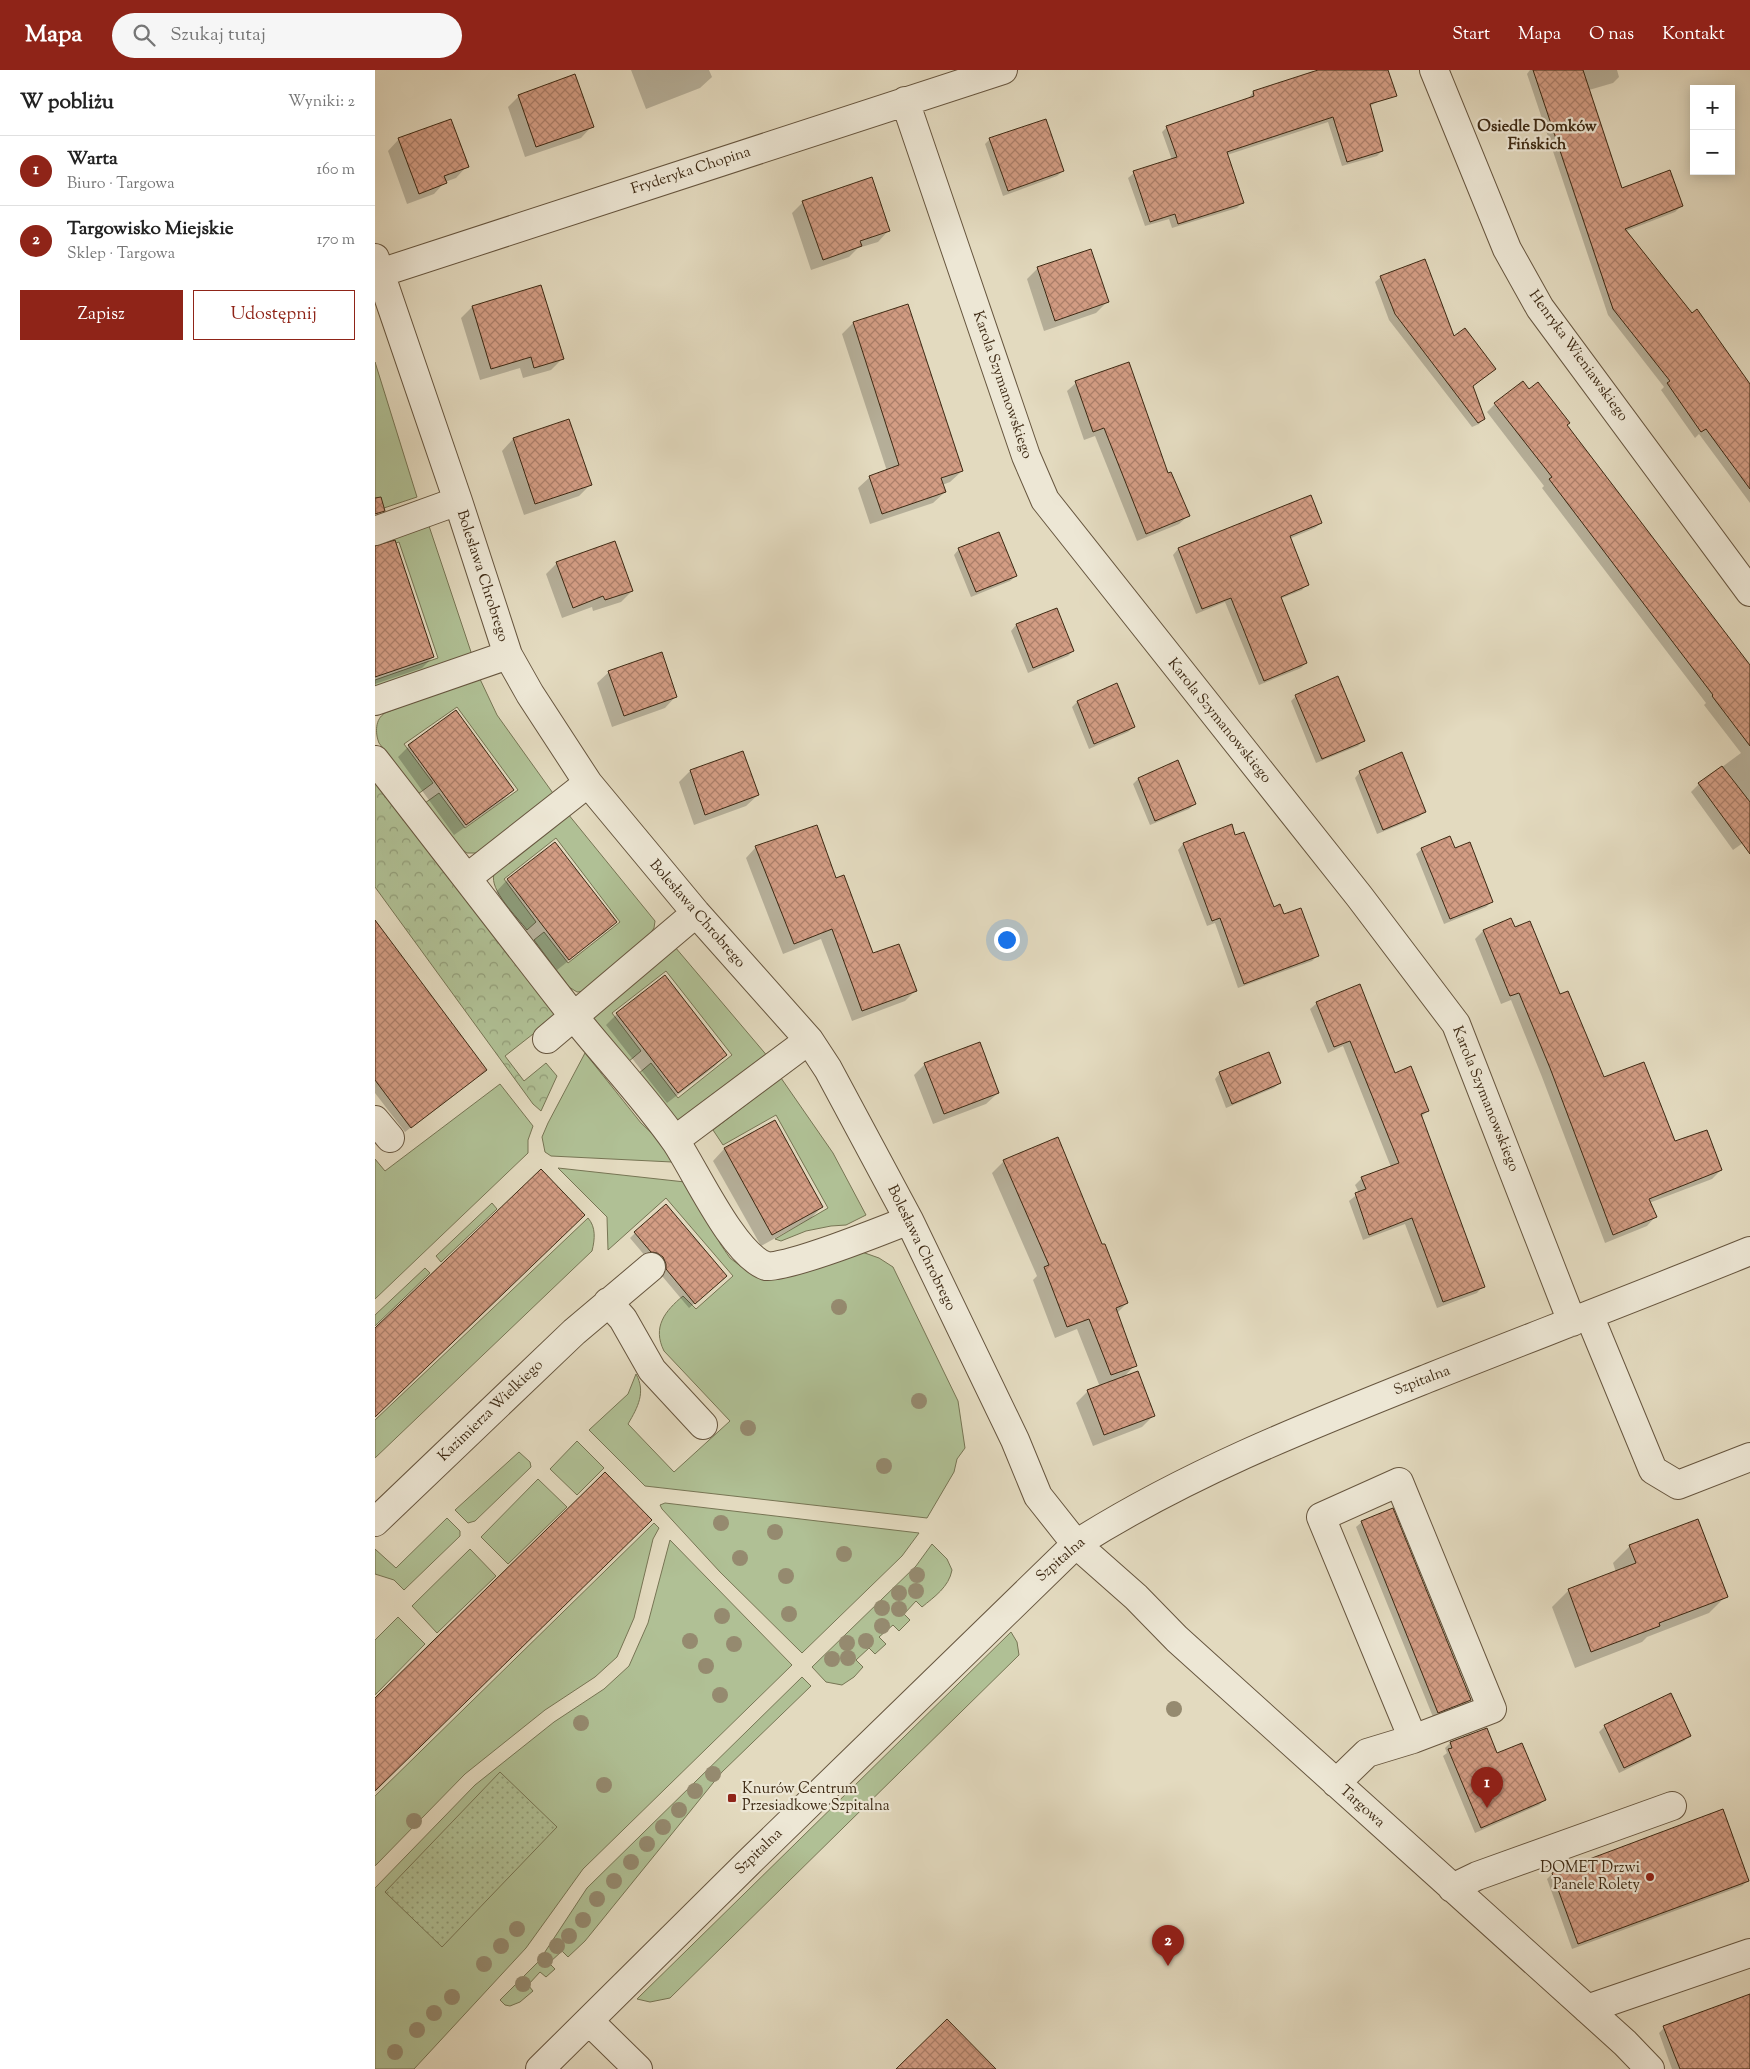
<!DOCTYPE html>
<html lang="pl">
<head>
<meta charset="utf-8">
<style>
	:root { --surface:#fff; --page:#f6f6f6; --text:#222; --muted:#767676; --line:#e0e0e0; --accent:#8f2418 }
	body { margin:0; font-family:"Sorts Mill Goudy",serif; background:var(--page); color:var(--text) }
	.controls { position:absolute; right:15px; top:15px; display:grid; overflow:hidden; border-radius:0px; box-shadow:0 2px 12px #0003 }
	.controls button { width:45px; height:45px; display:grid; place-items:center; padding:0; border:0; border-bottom:1px solid var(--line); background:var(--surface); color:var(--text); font:25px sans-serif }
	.you { position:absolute; left:631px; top:869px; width:18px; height:18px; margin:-12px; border:4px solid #fff; border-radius:50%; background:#1a73e8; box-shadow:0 0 0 8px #1a73e833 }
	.badge { display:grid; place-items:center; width:32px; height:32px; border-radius:50%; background:var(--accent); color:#fff; font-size:16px; font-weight:700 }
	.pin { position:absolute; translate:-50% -41px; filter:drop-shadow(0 1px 2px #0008) }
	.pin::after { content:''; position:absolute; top:26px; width:18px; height:15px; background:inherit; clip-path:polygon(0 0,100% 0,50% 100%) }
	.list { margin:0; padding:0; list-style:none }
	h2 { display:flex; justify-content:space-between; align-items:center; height:65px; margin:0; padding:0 20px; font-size:21px }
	h2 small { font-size:16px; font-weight:400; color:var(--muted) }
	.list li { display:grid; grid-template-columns:32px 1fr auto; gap:15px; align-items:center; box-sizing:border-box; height:70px; padding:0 20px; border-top:1px solid var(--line) }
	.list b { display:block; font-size:19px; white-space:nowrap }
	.list p { margin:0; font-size:16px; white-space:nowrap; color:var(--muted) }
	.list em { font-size:16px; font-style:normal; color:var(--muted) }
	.actions { display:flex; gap:10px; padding:15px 20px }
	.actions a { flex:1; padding:11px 0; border:1px solid var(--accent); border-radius:0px; text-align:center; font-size:18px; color:var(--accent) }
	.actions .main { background:var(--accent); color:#fff }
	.icon { flex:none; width:28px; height:28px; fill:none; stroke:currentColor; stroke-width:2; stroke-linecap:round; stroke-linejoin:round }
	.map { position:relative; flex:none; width:1375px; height:1999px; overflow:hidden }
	header { display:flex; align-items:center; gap:30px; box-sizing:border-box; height:70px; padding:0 25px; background:var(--accent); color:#fff }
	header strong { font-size:24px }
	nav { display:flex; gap:28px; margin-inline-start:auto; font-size:18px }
	.search { width:350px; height:45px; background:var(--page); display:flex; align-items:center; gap:12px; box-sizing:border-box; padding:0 18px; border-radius:28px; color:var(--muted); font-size:19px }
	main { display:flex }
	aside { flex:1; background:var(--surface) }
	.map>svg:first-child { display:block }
	.grass { fill:#b0c095; stroke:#777554 }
	.forest { fill:url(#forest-crowns); stroke:#777554 }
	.park { fill:url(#park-dots); stroke:#777554 }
	.shadow { fill:#0003 }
	.building { fill:url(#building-cross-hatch); stroke:#3e2a14 }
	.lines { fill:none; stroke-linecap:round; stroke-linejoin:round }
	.minor-casing { stroke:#67563f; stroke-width:30 }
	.minor { stroke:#ede7d5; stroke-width:28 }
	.tree { fill:#958a6f }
	.poi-dot { fill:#8f2418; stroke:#ede7d5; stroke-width:2 }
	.labels { text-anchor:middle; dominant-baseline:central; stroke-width:4.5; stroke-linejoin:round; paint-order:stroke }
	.street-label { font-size:15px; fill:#3e2a14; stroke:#ede7d5 }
	.poi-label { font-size:15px; fill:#3e2a14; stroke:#ede7d5; text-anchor:start }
	.neighbourhood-label { font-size:16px; font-weight:bold; fill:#3e2a14; stroke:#ede7d5 }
</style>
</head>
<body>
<header>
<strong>Mapa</strong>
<div class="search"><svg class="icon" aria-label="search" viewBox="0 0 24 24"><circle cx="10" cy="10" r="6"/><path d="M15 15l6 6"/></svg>Szukaj tutaj</div>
<nav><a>Start</a><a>Mapa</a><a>O nas</a><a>Kontakt</a></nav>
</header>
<main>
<aside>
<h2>W pobliżu<small>Wyniki: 2</small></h2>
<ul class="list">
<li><span class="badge">1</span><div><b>Warta</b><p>Biuro · Targowa</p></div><em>160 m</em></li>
<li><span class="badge">2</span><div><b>Targowisko Miejskie</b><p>Sklep · Targowa</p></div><em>170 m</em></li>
</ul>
<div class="actions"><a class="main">Zapisz</a><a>Udostępnij</a></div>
</aside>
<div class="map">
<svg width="1375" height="1999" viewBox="0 0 1375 1999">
	<defs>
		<pattern id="forest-crowns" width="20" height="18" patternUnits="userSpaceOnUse" patternTransform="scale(1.25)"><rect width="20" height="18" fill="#b0c095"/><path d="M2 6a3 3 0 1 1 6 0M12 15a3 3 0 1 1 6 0" fill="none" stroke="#919c78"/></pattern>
		<pattern id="park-dots" width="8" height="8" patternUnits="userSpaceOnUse" patternTransform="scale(1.25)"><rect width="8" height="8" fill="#b0c095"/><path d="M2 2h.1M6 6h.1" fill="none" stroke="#919c78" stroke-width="1.8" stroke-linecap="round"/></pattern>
		<pattern id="building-cross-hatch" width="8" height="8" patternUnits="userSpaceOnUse" patternTransform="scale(1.25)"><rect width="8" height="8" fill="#d39d84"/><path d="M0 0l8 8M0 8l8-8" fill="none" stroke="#ad806b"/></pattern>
	</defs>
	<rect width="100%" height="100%" fill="#e3dabf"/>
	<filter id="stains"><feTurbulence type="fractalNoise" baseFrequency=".004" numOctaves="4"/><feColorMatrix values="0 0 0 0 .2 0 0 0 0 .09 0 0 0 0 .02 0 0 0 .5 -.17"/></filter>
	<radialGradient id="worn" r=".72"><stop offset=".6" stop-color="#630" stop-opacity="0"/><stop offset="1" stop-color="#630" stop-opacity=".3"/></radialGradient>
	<path class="grass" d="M0,292L42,427L0,441Z
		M54,456L97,585L0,618V610L63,588L24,472L0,480V474Z
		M104,607L122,645L180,726L103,783H92L83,777L50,733L64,723L90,758L143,720L82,637L29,674L58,713L43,724L4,673C0,663 0,649 10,643Z
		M193,744L280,851L279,858L271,870L212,921L202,922L194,917L159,870L169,862L193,893L245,852L181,768L129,809L161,852L152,860C142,847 114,820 119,804Z
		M300,877L394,988L302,1053L263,1004L276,993L303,1028L357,985L291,901L237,943L266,981L253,992L218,947Z
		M210,983L266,1053L286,1072L297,1092L176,1086L170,1082L167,1067L173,1053Z
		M406,1008L458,1083L491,1145L471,1155L456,1156L431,1161L406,1171L400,1169L453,1138L401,1045L348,1075L338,1060Z
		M125,1014L158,1056L153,1070V1083L0,1229V1089L10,1101Z
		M183,1098L310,1112L346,1175L355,1188L372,1201L388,1210L404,1209L487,1182L504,1188L518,1197L583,1331L590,1378L582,1389L579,1402L552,1448L270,1416L214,1360L253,1324L261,1304C271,1322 263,1337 253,1354L299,1402L355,1351L289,1281C277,1257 290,1241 308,1226L321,1239L358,1206L291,1128L233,1180L232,1147Z
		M117,1133L122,1139L66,1192L61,1186Z
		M213,1148C221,1157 220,1169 217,1181L0,1388V1350Z
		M50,1198L55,1203L0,1256V1245Z
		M202,1371L229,1398L202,1425L175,1399Z
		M144,1382L155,1392L156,1397L100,1451L93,1453L80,1440Z
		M163,1409L192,1437L133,1494L106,1467Z
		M290,1433L544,1463L527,1486L427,1583L345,1502L287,1439L285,1435Z
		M72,1448L85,1461V1466L29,1520L19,1510L0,1504V1479L21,1498Z
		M279,1453L284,1458L278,1469L259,1548L242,1587L220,1607L170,1640L90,1704L0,1796V1726Z
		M295,1470L417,1595L208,1799L151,1878L39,1999H0V1818L100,1715L179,1652L229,1619L254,1596L273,1553Z
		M557,1474L572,1489L577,1500C574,1517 559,1527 547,1537L541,1531L529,1544L535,1550L524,1561L518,1555L504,1567L511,1574L500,1584L494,1578L481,1590L488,1597L479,1607L467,1615L451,1612L437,1597L541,1496Z
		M95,1479L121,1506L62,1563L37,1536Z
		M23,1547L50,1574L0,1625V1570Z
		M636,1562L642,1572L644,1585L295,1928L275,1932L262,1929Z
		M427,1607L436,1616L347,1702L210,1871L193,1887L187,1881L174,1893L180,1899L171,1907L165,1902L153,1915L158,1921L145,1932L135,1936L130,1935L125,1930L164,1891L212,1818Z"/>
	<path class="forest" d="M0,708L181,946L130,986L149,1011L171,993L182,1006L166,1041L158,1034L0,817Z"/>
	<path class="park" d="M125,1702L182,1757L67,1877L10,1822Z"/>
	<path class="shadow" d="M256,0H334L337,7L325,18L271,39Z
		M947,0H993L1003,31L994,37L1007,81L1002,86L967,96L953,52L852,85L867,133L862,138L797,158L794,149L770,156L753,108L759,103L797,90L787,62L792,57L873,29L878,22Z
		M1155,0H1242L1244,7L1238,13L1214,20L1246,120L1306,136L1300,142L1251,161L1375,316V433L1324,364L1320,368L1286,320L1289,317L1233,245L1152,4Z
		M144,26L217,56L206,68L150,87L133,37Z
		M24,69L92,96L81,108L70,112L59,124L32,134L13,81Z
		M615,69L688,101L682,106L628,126L610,74Z
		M428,132L514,160L503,172L483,178L474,187L436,200L417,143Z
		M663,198L732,232L721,243L669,261L652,209Z
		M1006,207L1078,268L1114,304L1097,317L1109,348L1104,354L1097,357L1014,250L1000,212Z
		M97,237L188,288L176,300L148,308L145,298L105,310L86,248Z
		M478,253L587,401L575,412L567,415L570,422L558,433L495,454L483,418L495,407L512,401L467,264Z
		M701,313L792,405L813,446L804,454L762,471L720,366L709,370L692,321Z
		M1154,320L1191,355L1375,601V768L1358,780L1316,722L1324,714L1366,683L1329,635L1331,633L1167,418L1169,416L1112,342L1120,334Z
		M194,350L216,414L204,426L149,445L127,381L138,369Z
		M935,426L946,453L940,458L914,469L932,514L927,520L905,529L931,593L926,598L884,615L850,532L821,544L798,485L803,479Z
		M584,479L641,506L635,511L596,527L579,485Z
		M0,485L58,587L47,598L0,614Z
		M182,493L257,521L246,532L218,541L217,537L187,548L171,504Z
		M681,539L698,581L693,586L653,603L636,561L641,555Z
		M234,602L301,626L290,638L237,657L222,613Z
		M921,626L988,671L983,676L941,693L916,631Z
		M702,632L759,657L753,662L714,679L697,637Z
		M34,676L138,720L127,731L79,765L23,687Z
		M803,692L820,734L814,739L775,755L758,714L763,709Z
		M315,701L383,725L371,736L319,755L304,712Z
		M985,702L1049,742L1044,747L1002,764L980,708Z
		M856,756L860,767L898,838L908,845L942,886L937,891L863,918L840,853L832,856L803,780L808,774Z
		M180,774L241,852L229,863L182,900L121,822L132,810Z
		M381,777L460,810L498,885L540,921L530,931L477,951L446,869L408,884L371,788Z
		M1047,779L1079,780L1117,831L1111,837L1069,854L1041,784Z
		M0,853L111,1000L30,1062L0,1023Z
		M1108,861L1185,926L1228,1009L1299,1073L1346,1100L1337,1109L1274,1133L1280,1147L1272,1156L1230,1173L1167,1007L1136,930L1126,934L1100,869Z
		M942,933L1019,1004L1052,1041L1046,1047L1108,1216L1102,1223L1062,1238L1030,1154L988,1170L974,1131L984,1123L980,1115L987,1108L1016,1097L968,976L953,983L935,939Z
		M242,944L350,985L339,997L292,1033L231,955Z
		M550,994L623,1023L611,1034L558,1054L539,1005Z
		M845,1003L905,1013L899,1018L851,1038L840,1009Z
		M399,1052L447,1137L436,1148L386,1176L338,1091L349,1079Z
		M629,1091L752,1233L742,1243L760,1295L748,1308L778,1346L767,1357L718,1376L701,1333L713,1321L725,1317L702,1259L680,1268L658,1210L662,1206L617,1103Z
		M260,1163L345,1212L314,1238L255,1168Z
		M987,1452L1095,1630L1090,1635L1058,1647L981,1457Z
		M1255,1476L1351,1526L1334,1543L1272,1567L1267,1572L1200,1598L1177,1537L1194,1520L1241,1502L1238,1493Z
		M1230,1656L1314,1666L1309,1671L1244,1703L1224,1662Z
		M1075,1673L1121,1685L1170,1730L1164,1735L1100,1763L1068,1686L1072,1683L1070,1678Z
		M1177,1804L1373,1810L1367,1816L1197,1879L1172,1809Z
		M1375,1925V1999H1297L1284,1963L1289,1958Z"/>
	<path class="building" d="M943,0H1013L1022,26L995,34L1008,81L972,92L958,47L852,82L869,133L803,154L800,144L775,152L758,101L802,87L791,56L879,26L878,21Z
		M1158,0H1208L1247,118L1295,100L1308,136L1250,159L1317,243L1322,239L1375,314V419L1331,359L1326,362L1292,313L1295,311L1238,239Z
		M200,4L219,57L161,77L143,25Z
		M76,49L94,97L69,106L72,113L44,124L23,68Z
		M671,49L689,101L633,121L614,68Z
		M497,107L515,161L485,171L487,176L448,190L427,131Z
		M716,179L734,232L680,251L662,197Z
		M1050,189L1079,266L1090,258L1121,299L1098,316L1110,349L1103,353L1020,244L1005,206Z
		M166,215L189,289L159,298L156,287L116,299L97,236Z
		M533,234L588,401L566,408L571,422L507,444L494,406L524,395L478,252Z
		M754,292L793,403L796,402L815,446L771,464L729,358L718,362L700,311Z
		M1148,311L1154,319L1163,312L1195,353L1192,355L1375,595V676L1337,626L1338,625L1174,409L1177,407L1119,333Z
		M194,349L217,415L160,434L138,368Z
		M936,425L947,453L915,466L934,515L906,527L932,593L889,611L856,528L827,539L803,478Z
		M6,427L10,441L0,444V428Z
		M624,462L642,506L601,522L583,478Z
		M20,470L59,587L0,607V476Z
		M240,471L258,521L230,530L228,526L198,538L181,492Z
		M682,538L699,581L658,598L641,554Z
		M287,582L302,627L249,646L233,601Z
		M963,606L990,671L947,689L920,625Z
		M742,613L760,657L719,674L702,631Z
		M81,640L139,720L91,755L33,675Z
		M368,681L384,725L330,745L315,700Z
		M1027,682L1051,742L1008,760L984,701Z
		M803,690L821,734L780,751L763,708Z
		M1347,696L1375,732V784L1323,713Z
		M857,754L860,765L869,762L899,837L905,834L909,844L926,838L944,886L869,914L845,848L837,851L808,773Z
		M442,755L461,808L469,805L498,883L524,874L542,921L487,941L457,859L419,874L380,776Z
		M1075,766L1080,778L1095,772L1118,832L1075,849L1046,778Z
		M180,772L242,852L194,890L132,809Z
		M1136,848L1140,857L1155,851L1185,924L1193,921L1229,1007L1269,992L1300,1071L1332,1060L1347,1100L1274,1129L1282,1147L1238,1165L1175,998L1144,923L1135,926L1108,860Z
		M0,850L112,1000L36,1058L0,1010Z
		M290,905L352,985L303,1023L241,943Z
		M985,914L1020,1003L1036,996L1054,1041L1046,1044L1110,1217L1068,1232L1037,1148L994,1165L980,1123L991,1119L986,1107L1024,1093L975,971L959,977L941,932Z
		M605,972L624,1023L569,1044L549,993Z
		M894,982L906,1013L857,1034L844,1002Z
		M400,1050L448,1137L397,1165L349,1078Z
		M683,1067L727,1174H730L753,1233L741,1238L762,1296L736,1305L714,1249L692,1257L669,1197L674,1195L628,1090Z
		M166,1099L210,1145L0,1347V1258Z
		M291,1134L352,1206L320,1234L291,1199V1194L288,1187L282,1183L276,1182L259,1162Z
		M763,1301L780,1346L729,1365L712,1320Z
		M230,1402L277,1450L0,1721V1628Z
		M1018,1438L1096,1630L1063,1643L986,1451Z
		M1323,1449L1353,1527L1284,1553L1285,1556L1216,1582L1193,1519L1261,1493L1254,1475Z
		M1296,1623L1316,1666L1249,1698L1229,1655Z
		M1112,1658L1122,1683L1147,1673L1171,1730L1106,1758L1073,1679L1077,1678L1075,1672Z
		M1348,1739L1374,1811L1203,1874L1177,1803Z
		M1375,1924V1999H1305L1288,1956Z
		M572,1949L621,1999H521Z"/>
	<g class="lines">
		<g class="minor-casing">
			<path id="minor" d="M1059,0L1132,179L1165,238L1375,522
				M530,31L651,386L670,430L984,826L1081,954L1197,1252
				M0,188L83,431L133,585L155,624L213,713L321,843L434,970L453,999L534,1150L640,1370L663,1426L701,1474L761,1527L802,1569L1250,1973L1275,1999
				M5,203L628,0
				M0,461L83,431
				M0,631L133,585
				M0,690C66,776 133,862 200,948C233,989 271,1029 301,1072C321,1102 358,1184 391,1196C406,1201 514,1158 534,1150
				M92,808L213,713
				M172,969L321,843
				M0,1050L15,1068
				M300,1070L434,970
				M233,1232L248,1249L277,1300L328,1355
				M1214,1245L1278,1400L1303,1415L1375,1387
				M0,1452L199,1262L276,1197
				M961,1713L992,1683L1038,1669L1117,1639L1024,1412L946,1447L1038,1669
				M1077,1818L1102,1806L1297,1736
				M1212,1939L1375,1883
				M214,1951L263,1999
				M165,1999L373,1793L701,1474C813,1403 933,1356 1056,1307C1162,1265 1269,1224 1375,1181"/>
		</g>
		<use href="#minor" class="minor"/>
	</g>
	<g class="tree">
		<circle cx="464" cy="1237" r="8"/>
		<circle cx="544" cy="1331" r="8"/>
		<circle cx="373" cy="1358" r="8"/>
		<circle cx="509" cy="1396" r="8"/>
		<circle cx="346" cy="1453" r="8"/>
		<circle cx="400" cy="1462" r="8"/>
		<circle cx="469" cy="1484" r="8"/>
		<circle cx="365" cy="1488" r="8"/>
		<circle cx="542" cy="1505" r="8"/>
		<circle cx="411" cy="1506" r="8"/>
		<circle cx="541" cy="1521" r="8"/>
		<circle cx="524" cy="1523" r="8"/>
		<circle cx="507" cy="1538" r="8"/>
		<circle cx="524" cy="1539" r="8"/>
		<circle cx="414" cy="1544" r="8"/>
		<circle cx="347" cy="1546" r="8"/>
		<circle cx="507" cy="1556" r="8"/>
		<circle cx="315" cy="1571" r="8"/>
		<circle cx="491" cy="1571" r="8"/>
		<circle cx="472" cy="1573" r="8"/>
		<circle cx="359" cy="1574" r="8"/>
		<circle cx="473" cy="1588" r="8"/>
		<circle cx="457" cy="1589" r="8"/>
		<circle cx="331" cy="1596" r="8"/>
		<circle cx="345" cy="1625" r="8"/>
		<circle cx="799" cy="1639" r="8"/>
		<circle cx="206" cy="1653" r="8"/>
		<circle cx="338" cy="1704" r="8"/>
		<circle cx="229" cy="1715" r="8"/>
		<circle cx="320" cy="1721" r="8"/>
		<circle cx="304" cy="1740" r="8"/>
		<circle cx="39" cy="1751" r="8"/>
		<circle cx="288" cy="1757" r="8"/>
		<circle cx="272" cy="1774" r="8"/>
		<circle cx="256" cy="1792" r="8"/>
		<circle cx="239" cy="1811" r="8"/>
		<circle cx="222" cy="1829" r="8"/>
		<circle cx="208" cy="1850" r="8"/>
		<circle cx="142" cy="1859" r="8"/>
		<circle cx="194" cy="1866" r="8"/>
		<circle cx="126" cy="1876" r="8"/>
		<circle cx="182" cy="1876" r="8"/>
		<circle cx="170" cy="1890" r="8"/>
		<circle cx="109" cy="1894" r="8"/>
		<circle cx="148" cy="1914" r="8"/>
		<circle cx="77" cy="1927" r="8"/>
		<circle cx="59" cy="1943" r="8"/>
		<circle cx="42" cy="1960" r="8"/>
		<circle cx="20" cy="1982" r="8"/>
	</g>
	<g class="poi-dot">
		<rect x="352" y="1723" width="10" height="10" rx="2.5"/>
		<circle cx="1275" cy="1807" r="5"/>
	</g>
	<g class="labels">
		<g class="street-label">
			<text transform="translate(316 101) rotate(-18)">Fryderyka Chopina</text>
			<text transform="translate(1203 286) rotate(54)">Henryka Wieniawskiego</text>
			<text transform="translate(627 315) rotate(71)">Karola Szymanowskiego</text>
			<text transform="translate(107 506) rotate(72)">Bolesława Chrobrego</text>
			<text transform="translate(844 651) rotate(51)">Karola Szymanowskiego</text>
			<text transform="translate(322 844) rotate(49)">Bolesława Chrobrego</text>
			<text transform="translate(1110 1029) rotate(68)">Karola Szymanowskiego</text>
			<text transform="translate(546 1178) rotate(64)">Bolesława Chrobrego</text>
			<text transform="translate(1047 1311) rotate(-21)">Szpitalna</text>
			<text transform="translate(116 1341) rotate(-44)">Kazimierza Wielkiego</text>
			<text transform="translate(686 1490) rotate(-41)">Szpitalna</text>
			<text transform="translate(987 1737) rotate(42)">Targowa</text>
			<text transform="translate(384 1782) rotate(-44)">Szpitalna</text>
		</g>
		<g class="poi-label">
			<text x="367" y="1719">Knurów Centrum<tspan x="367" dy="17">Przesiadkowe Szpitalna</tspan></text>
			<text x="1265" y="1798" text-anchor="end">DOMET Drzwi<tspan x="1265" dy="17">Panele Rolety</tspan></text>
		</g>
		<g class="neighbourhood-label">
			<text x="1162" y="57">Osiedle Domków<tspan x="1162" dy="18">Fińskich</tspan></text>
		</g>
	</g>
	<rect width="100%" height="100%" filter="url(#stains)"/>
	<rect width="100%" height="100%" fill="url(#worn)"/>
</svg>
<div class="controls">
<button>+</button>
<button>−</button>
</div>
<div class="you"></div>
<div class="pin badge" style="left:1112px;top:1738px">1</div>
<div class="pin badge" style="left:793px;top:1896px">2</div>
</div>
</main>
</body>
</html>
